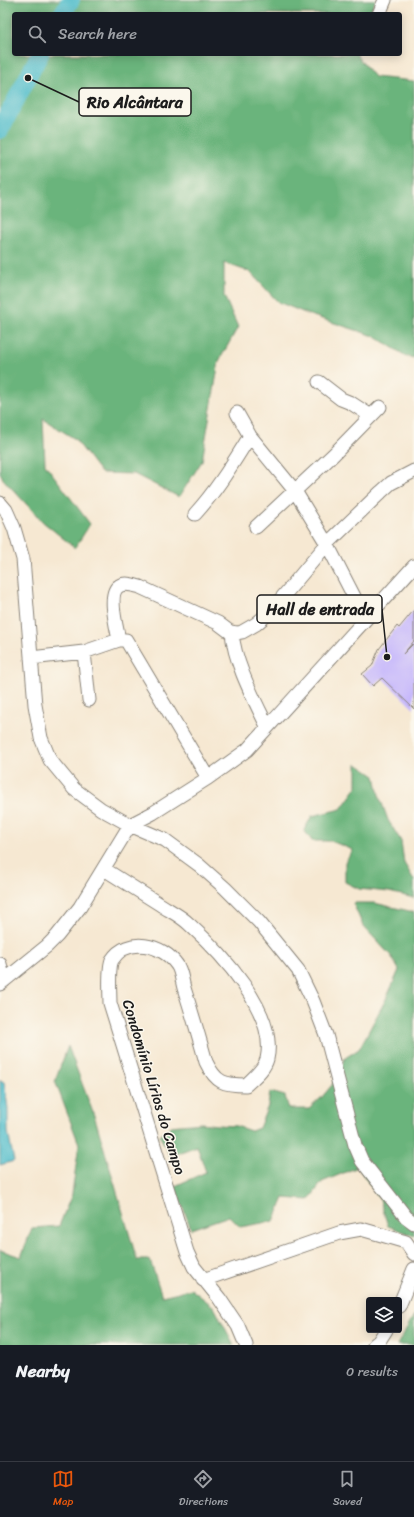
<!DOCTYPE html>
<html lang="en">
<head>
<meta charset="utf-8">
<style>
	:root { --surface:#171b24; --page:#242831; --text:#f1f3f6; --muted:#9ea1a6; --line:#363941; --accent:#ea580c }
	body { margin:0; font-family:Sriracha,sans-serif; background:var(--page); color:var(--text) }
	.controls { position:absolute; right:12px; bottom:12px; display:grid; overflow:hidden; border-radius:4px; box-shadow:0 2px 10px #0003 }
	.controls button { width:36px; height:36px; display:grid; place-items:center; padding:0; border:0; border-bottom:1px solid var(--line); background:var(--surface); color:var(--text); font:20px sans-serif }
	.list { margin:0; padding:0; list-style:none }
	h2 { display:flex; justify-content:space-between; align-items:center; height:52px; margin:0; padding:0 16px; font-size:17px }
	h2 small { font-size:13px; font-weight:400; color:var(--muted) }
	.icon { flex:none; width:22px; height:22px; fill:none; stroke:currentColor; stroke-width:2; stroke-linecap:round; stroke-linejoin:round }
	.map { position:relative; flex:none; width:414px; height:1345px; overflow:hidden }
	.search { position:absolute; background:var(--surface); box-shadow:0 2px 10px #0003; left:12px; right:12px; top:12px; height:44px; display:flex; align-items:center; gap:10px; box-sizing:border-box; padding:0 14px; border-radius:4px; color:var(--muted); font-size:15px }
	.sheet { height:116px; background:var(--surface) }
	nav { display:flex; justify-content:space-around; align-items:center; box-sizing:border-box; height:56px; border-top:1px solid var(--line); background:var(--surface); font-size:11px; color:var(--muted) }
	nav a { display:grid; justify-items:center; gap:2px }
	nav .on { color:var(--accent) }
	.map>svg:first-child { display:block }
	.forest { fill:#6ab47c; stroke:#43684c }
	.water { fill:#51bdcb; stroke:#366c74 }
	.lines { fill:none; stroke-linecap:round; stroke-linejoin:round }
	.river { stroke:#51bdcb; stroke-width:18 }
	.building { fill:#c4b5fc }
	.minor-casing { stroke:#898277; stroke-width:15 }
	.minor { stroke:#fff; stroke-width:13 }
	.labels { text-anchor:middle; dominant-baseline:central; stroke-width:3; stroke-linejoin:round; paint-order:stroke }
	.street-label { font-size:15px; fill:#1c1c1c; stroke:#fbf7ec }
	.leader { fill:none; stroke:#1c1c1c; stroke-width:1.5 }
	.callout-dot { fill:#1c1c1c; stroke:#fbf7ec; stroke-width:1.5 }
	.callout { fill:#fbf7ec; stroke:#1c1c1c; stroke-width:1.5 }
	.callout-label { font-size:16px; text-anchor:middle; font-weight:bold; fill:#1c1c1c }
</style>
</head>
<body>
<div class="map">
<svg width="414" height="1345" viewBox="0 0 414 1345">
	<rect width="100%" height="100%" fill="#fbf7ec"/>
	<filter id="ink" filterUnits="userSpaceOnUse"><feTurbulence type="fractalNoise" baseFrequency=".025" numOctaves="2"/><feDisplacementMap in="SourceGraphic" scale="8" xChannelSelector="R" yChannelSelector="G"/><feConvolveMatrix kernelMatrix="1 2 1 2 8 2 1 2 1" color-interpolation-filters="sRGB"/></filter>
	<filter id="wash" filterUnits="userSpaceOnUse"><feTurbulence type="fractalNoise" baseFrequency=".012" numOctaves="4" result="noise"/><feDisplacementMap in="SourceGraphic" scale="16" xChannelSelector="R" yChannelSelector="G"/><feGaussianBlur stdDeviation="0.9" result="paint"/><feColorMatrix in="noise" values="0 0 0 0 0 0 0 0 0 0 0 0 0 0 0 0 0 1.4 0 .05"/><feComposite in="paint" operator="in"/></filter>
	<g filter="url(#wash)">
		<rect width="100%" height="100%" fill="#f6e8d2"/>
		<path class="forest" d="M0,0H376L369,14H14V54H357V56L374,77L414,81V358L406,356L374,336L310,315L278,302L250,272L224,263V296L238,327L219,361L202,461L179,497L134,474L101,473L75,439L43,419L45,464L90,524L75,548L43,522L3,479L0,472Z
			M357,764L375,776L379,795L388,820L401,841L404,863L414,880V898L389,892L359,889L345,882V862L353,850L331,841H312L304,830L312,816L341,809L357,787Z
			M353,903H374L414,912V1236L388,1226L380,1200L358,1167L322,1182L309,1200L284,1198L274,1221L240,1227L229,1216L191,1229L175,1186L206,1172L197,1146L170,1156L160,1136L170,1126L201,1123L217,1125L236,1126L251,1131L259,1128L268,1106L270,1092L285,1096L289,1109H309L322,1097L332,1085L345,1058L359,1049L386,999L399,970L391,956L363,926Z
			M68,1046L95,1118L137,1260H150L162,1296L191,1289L214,1307L234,1345H0V1250L21,1257L32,1228L59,1226L72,1194L79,1144L55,1081Z
			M414,1315V1345H397Z"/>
		<path class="water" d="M0,1080L4,1082L8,1108V1132L14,1161L0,1165Z"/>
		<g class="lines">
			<path class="river" d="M62,14L71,0
				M0,130L40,54"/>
		</g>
		<g id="blocks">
			<path class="building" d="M414,610V641L403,654L413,644L414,645V709L382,678L373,686L362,674L372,666L379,649L397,626L399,628Z"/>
		</g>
	</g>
	<g filter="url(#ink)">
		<use href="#blocks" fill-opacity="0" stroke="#898277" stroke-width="1"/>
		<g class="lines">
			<g class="minor-casing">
				<path id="minor" d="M379,14L385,0
					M319,382L341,399L351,403L371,416
					M237,413L250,436L295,491L327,544L365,618
					M0,503L6,510L14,528L23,559L35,705L41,738L50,760L74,789L101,809L130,825L165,840L199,865L225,888L259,922L298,970L313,1001L326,1035L355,1145L362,1161L406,1217L414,1223
					M195,514C217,490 233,463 250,436
					M256,527L333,455L380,407
					M232,632C234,662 254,699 267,726
					M119,640C117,629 107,593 119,586C125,582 133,585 140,587L218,623L230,632L237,633L242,632L256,624L270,612L327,544L381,492L391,483L414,471
					M84,652L119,640H126L208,778
					M31,658L84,652L89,700
					M104,869C123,881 142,893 161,905C170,911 181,916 189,924C220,952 278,1013 267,1059C264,1070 254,1077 246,1085C224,1085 216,1083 206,1062C199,1037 192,1013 184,988C182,981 181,970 177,965C163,944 127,936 112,960C108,968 110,994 110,1003L187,1252L194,1267L219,1298L238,1326L246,1345
					M0,964L4,981
					M0,984L47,946L57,936L80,907L130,825L153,813L208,778L247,750L414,566
					M203,1280L339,1233L361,1229L375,1233L406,1242L414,1254
					M399,1306L414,1269
					M374,1345L379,1341L386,1330"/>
			</g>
			<use href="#minor" class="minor"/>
		</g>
	</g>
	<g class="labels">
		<g class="street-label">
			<text transform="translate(154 1087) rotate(73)">Condomínio Lírios do Campo</text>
		</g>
	</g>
	<path class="leader" d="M28 78L79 102M387 657L382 609"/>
	<g class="callout-dot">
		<circle cx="28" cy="78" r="4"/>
		<circle cx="387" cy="657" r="4"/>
	</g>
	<g class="callout">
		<rect x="79" y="88" width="112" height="28" rx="4"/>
		<rect x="257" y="595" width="125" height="28" rx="4"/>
	</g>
	<g class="callout-label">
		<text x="135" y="108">Rio Alcântara</text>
		<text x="320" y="615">Hall de entrada</text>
	</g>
</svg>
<div class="controls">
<button><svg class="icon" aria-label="layers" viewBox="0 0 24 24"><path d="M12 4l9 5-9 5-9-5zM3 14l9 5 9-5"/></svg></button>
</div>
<div class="search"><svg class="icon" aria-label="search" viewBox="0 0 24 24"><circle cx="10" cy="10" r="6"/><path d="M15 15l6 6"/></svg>Search here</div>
</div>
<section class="sheet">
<h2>Nearby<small>0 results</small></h2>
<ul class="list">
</ul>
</section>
<nav>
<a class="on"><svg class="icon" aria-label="map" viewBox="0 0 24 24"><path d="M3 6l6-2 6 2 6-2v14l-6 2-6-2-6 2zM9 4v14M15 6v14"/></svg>Map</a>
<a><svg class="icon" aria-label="directions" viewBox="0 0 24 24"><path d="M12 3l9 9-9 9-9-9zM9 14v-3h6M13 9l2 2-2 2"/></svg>Directions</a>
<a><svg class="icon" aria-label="saved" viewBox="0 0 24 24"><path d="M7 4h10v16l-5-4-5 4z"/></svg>Saved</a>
</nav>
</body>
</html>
